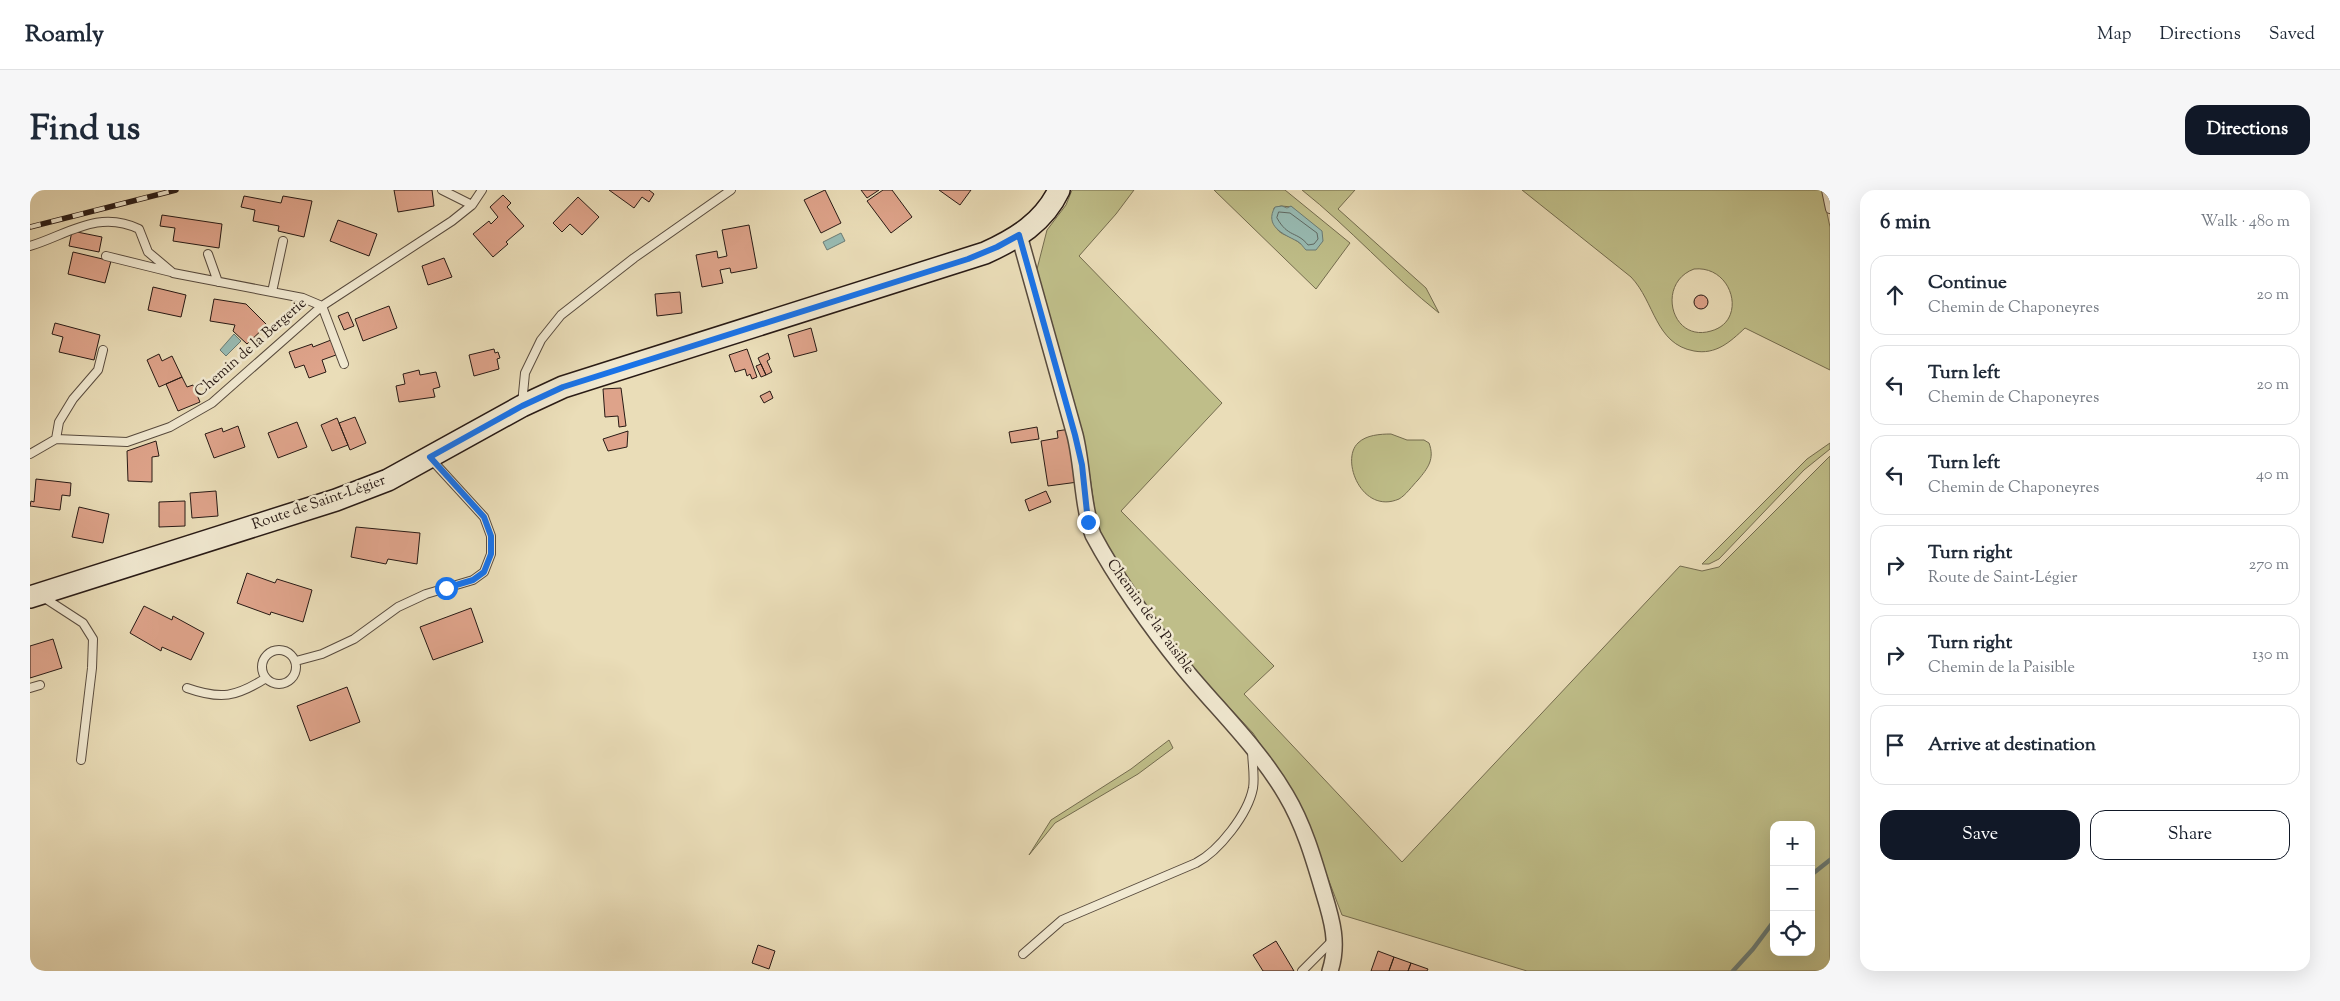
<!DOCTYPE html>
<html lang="en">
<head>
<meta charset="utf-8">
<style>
	:root { --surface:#fff; --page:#f6f6f7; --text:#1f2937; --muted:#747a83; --line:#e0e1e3; --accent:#111827 }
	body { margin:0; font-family:"Sorts Mill Goudy",serif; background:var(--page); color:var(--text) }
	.controls { position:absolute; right:15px; bottom:15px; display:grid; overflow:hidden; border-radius:10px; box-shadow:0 5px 20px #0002 }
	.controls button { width:45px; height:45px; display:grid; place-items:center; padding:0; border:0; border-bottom:1px solid var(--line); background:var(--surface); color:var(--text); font:25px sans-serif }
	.stop { position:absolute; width:15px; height:15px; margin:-11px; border:4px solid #1a73e8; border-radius:50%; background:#fff }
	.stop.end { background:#1a73e8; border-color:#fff; box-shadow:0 1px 5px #0008 }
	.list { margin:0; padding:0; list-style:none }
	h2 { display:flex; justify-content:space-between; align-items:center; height:65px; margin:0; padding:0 20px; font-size:21px }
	h2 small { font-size:16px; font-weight:400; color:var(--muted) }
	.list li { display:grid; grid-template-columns:32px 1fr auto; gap:15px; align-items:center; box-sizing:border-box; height:80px; margin:0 10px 10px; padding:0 10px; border:1px solid var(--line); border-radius:15px }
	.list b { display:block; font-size:19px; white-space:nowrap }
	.list p { margin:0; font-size:16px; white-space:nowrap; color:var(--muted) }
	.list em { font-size:16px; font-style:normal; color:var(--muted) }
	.actions { display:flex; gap:10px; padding:15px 20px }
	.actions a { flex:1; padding:11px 0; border:1px solid var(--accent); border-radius:15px; text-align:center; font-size:18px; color:var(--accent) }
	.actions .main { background:var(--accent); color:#fff }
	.icon { flex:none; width:28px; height:28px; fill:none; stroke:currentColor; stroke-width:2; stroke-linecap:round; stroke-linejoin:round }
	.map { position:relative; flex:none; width:1800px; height:781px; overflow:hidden; border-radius:15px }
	header { display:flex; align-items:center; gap:30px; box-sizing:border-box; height:70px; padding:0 25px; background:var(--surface); border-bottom:1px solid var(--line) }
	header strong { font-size:24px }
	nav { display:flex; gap:28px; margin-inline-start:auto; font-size:18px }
	.intro { display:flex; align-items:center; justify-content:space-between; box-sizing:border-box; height:120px; padding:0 30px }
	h1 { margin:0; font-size:35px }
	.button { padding:12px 22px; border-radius:15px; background:var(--accent); color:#fff; font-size:18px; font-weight:700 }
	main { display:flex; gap:30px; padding:0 30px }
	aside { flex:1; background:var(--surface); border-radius:15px; box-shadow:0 5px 20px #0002 }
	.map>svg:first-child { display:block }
	.green { fill:#bfbe89; stroke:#746c4f; fill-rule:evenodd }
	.water { fill:#98bbb3; stroke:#6b7b74 }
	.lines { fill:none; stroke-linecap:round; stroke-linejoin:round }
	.shore { stroke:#606a64; stroke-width:1 }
	.stream { stroke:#6b7b74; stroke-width:4.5 }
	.building { fill:#dea38a; stroke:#281a15 }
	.lane-casing { stroke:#584b3e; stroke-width:10 }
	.street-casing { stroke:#584b3e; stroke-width:18 }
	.secondary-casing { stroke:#281a15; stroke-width:24 }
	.lane { stroke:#f1e9d1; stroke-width:8 }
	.street { stroke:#f1e9d1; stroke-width:15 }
	.secondary { stroke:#f1e9d1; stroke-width:21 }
	.rail-casing { stroke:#281a15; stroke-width:5.5 }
	.rail { stroke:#f1e9d1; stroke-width:4; stroke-dasharray:11; stroke-linecap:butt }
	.route { stroke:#1a73e8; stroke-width:6 }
	.labels { text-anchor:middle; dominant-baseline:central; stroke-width:5; stroke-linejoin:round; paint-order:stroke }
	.street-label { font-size:15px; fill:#281a15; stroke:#f1e9d1 }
</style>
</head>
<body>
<header>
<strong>Roamly</strong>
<nav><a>Map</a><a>Directions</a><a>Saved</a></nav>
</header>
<div class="intro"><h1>Find us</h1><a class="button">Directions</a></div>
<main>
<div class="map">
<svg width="1800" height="781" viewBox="0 0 1800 781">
	<rect width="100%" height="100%" fill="#eaddb8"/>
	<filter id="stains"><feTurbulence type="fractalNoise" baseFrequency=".004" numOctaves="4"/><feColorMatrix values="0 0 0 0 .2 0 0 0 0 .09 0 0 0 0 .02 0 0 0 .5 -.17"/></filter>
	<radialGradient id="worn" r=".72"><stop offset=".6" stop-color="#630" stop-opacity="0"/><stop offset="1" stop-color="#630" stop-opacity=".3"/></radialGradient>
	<path class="green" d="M1042,0H1104L1086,24L1049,66L1192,213L1091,321L1244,476L1214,504L1372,672L1650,376L1672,381L1689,377L1800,266V781H1497L1312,725L1281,644L1261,601L1223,543L1149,463L1088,378L1068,343L1057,266L1006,83L1017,40L1036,15ZM1744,635H1781V762H1744Z
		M1184,0H1255L1320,53L1286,99ZM1251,16L1262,17L1266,22L1271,54C1252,39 1244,50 1244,18Z
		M1272,0H1325L1308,19L1396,98L1409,123C1361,85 1320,38 1272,0Z
		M1492,0H1792L1800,37V180L1715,138C1700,152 1686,165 1664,161C1625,154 1625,112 1601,87ZM1664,79C1703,75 1718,131 1681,141C1641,153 1626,93 1664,79Z
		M1361,244L1377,250H1394L1399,253C1405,269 1398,278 1388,290C1382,296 1376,305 1369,309C1332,325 1310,270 1328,253C1336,245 1350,244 1361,244Z
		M1800,253V259L1774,280L1689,369L1679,374H1672L1777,269Z
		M1139,550L1143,558L1108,584L1025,633L999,665L1021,630L1101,579Z"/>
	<path class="water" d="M1252,16L1257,18L1261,16L1292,41L1293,51L1286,60H1276C1273,57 1271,53 1267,51C1253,44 1234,36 1245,17Z
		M811,43L815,51L797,60L793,52Z
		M204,144L211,151L196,166L190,160Z"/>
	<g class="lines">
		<path class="shore" d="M1249,22L1260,23L1287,43L1288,49L1284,54L1278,55C1267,41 1258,48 1247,28Z"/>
		<path class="stream" d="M1781,685L1800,670
			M1703,781L1723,759L1744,731"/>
	</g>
	<path class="building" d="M364,0H402L404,16L368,22Z
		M579,0H619L624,4L619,12L612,7L604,18Z
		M795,0L811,33L791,43L774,10Z
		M831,0H849L837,8Z
		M853,0H862L882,27L861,43L837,11Z
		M909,0H941L930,15Z
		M473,5L481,13L477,17L494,36L476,52L478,54L463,67L443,44L459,31L461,34L468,27L460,17Z
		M214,6L251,13L253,6L282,11L274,47L248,41L249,36L223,31L225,20L211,17Z
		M548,7L569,27L552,45L540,34L532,42L523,33Z
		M132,25L192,34L189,58L143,51L145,38L130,36Z
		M308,30L347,44L339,66L300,51Z
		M719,35L727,78L701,83L700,78L690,80L693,93L672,97L666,65L687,61L688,68L697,66L692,40Z
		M42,41L72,47L69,62L39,56Z
		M43,62L81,71L75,93L38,84Z
		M414,68L422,87L398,95L392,76Z
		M123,97L156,105L151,127L118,120Z
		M650,102L652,123L627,126L625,104Z
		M1664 112a7 7 0 1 1 14 0a7 7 0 1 1-14 0Z
		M184,109L216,114L237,135L217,154L203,141L205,135L180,131Z
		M359,116L367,138L333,151L325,129Z
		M318,122L324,136L314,140L308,126Z
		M25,133L70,145L64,170L29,162L33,147L22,144Z
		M781,138L787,161L764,167L758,145Z
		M301,150L306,165L292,170L296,182L279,188L274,175L265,178L259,162L282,154L283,157Z
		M464,159L465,163L468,162L470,168L467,169L469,179L444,186L439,165Z
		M717,159L727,187L722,189L720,184L717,186L715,179L705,182L699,165Z
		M738,163L740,169L737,171L742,182L736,185L728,168Z
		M129,164L132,171L142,166L152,187L129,197L117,170Z
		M731,174L736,185L731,187L726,176Z
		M389,180L390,185L406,182L410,197L403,199L405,207L369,212L366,196L375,194L373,184Z
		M152,187L157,197L163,195L170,212L148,221L136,194Z
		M591,198L596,236L589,237L588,226L575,227L573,199Z
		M740,201L743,208L734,213L730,206Z
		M325,227L336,253L320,260L309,233Z
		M307,228L318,255L302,261L291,235Z
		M267,232L277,257L248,268L238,243Z
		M208,236L215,257L184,268L175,244L192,238L193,242Z
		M1007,237L1009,249L981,253L979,242Z
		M1040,239L1048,292L1018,296L1011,251L1028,248L1027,241Z
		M598,241L597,257L578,261L573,249Z
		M126,251L129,266L122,267V292L98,291L97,261Z
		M6,289L41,293L40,306L32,305L30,320L0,316L1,311L4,312Z
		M186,301L188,326L162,328L160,303Z
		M1016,301L1021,312L999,321L995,310Z
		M155,311V336L129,337V312Z
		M49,317L79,324L73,353L42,347Z
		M326,337L390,343L387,374L358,369L356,374L321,367Z
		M217,383L245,393L247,389L282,400L273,432L241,422L240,425L207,413Z
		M114,416L142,430L143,426L174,443L161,470L132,457L131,461L100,443Z
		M441,418L453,452L403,470L390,437Z
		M23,449L32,478L0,488V456Z
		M317,497L330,532L280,551L267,516Z
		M1246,751L1264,781H1233L1223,765Z
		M728,755L745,761L739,779L722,773Z
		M1348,761L1364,767L1359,781H1341Z
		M1364,767L1381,773L1378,781H1359Z
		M1381,773L1398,779L1397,781H1378Z"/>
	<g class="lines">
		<g class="lane-casing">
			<path id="lane" d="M412,0L442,15
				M1796,0L1800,19
				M0,56C37,45 68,19 109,39L118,62L143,83L273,108L292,116
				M178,64L188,92
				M76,66L141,82
				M242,102L253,51
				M292,116L314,174
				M492,214L495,183L511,150L531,125L604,68L701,0
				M26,249L29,232L43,209L68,180L73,160
				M0,264L26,249L97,252L140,237L182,213L292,116L422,31L442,15L452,0
				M13,407L53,433L63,449L62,478L51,570
				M232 477a17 17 0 1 1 34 0a17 17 0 1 1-34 0Z
				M266,471L292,464L324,449L368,417L396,404L443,390L454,382L461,364V346L454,327L400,268
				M0,498L10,495
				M157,498C191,510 206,507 236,488
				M993,764L1032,730L1166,673C1189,661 1218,624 1223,598C1225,586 1222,572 1222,559
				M1272,781L1304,749"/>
		</g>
		<g class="street-casing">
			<path id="street" d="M989,45L1045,245C1053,277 1052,315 1063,345C1086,388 1121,438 1152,476C1187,519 1228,557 1256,605C1274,635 1284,670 1294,704C1302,730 1309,754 1300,781"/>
		</g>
		<g class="secondary-casing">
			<path id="secondary" d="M0,407L306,310L358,290L492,216L533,197L955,63C986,49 1014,32 1029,0"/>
		</g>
		<use href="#lane" class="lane"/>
		<use href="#street" class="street"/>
		<use href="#secondary" class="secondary"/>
		<g class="rail-casing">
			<path id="rail" d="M0,37L146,0"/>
		</g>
		<use href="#rail" class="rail"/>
	</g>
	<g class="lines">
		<path class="route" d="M416,398L443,390L454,382L461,364V346L454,327L400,267L492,216L533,197L938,69L967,57L989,45L1045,245L1052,275L1058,332"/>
	</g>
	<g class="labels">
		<g class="street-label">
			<text transform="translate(221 158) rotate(-41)">Chemin de la Bergerie</text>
			<text transform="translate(289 313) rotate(-19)">Route de Saint-Légier</text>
			<text transform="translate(1120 427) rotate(54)">Chemin de la Paisible</text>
		</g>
	</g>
	<rect width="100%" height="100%" filter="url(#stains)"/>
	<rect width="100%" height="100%" fill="url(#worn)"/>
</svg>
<div class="controls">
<button>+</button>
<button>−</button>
<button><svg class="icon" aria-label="locate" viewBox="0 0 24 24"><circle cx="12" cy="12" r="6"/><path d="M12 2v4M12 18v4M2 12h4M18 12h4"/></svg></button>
</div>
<div class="stop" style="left:416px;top:398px"></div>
<div class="stop end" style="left:1058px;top:332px"></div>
</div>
<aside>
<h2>6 min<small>Walk · 480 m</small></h2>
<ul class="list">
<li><svg class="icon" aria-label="ahead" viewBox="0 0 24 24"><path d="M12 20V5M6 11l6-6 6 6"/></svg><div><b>Continue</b><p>Chemin de Chaponeyres</p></div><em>20 m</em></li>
<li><svg class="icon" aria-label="left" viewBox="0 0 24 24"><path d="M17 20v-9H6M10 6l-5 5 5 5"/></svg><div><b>Turn left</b><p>Chemin de Chaponeyres</p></div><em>20 m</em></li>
<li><svg class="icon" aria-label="left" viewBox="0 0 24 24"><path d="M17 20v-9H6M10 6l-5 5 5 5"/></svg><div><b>Turn left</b><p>Chemin de Chaponeyres</p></div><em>40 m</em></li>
<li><svg class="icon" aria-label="right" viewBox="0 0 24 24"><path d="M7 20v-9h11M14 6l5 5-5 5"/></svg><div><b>Turn right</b><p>Route de Saint-Légier</p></div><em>270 m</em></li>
<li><svg class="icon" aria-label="right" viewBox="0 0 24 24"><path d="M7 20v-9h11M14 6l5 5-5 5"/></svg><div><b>Turn right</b><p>Chemin de la Paisible</p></div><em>130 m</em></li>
<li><svg class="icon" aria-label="arrive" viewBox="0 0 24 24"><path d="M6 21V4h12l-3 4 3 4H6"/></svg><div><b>Arrive at destination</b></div></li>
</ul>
<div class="actions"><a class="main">Save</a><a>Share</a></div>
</aside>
</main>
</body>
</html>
